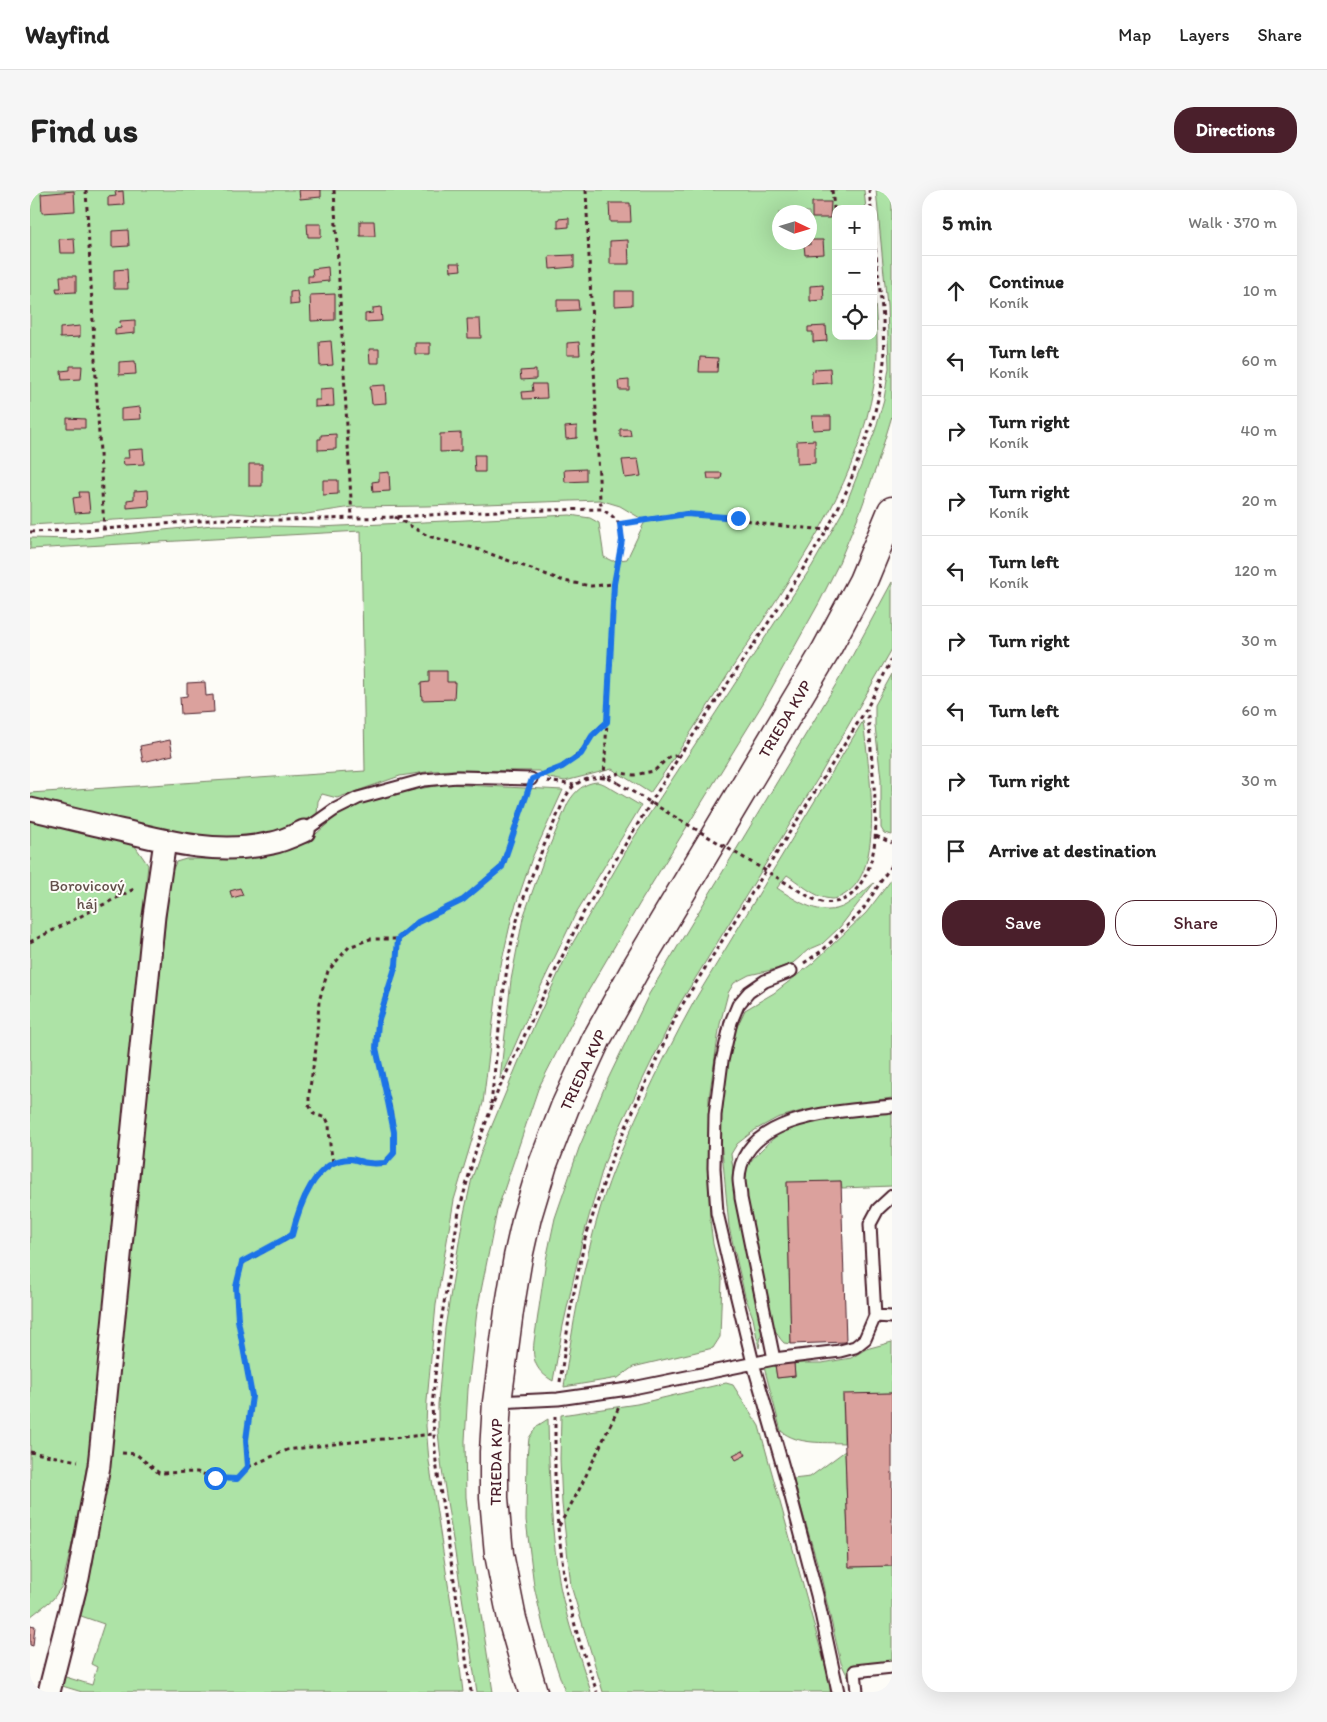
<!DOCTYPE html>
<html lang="en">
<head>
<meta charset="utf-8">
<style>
	:root { --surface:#fff; --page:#f6f6f6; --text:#222; --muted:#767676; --line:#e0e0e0; --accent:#4a1f2b }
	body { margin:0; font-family:Itim,sans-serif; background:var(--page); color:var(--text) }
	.controls { position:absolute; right:15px; top:15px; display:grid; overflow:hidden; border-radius:10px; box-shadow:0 5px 20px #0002 }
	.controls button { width:45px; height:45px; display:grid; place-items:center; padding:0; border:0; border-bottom:1px solid var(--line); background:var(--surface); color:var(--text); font:25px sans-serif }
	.compass { position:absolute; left:742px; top:15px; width:45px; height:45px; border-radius:50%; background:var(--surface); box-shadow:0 5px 20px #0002; rotate:94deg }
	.stop { position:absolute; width:15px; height:15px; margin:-11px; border:4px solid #1a73e8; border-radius:50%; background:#fff }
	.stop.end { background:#1a73e8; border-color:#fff; box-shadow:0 1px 5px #0008 }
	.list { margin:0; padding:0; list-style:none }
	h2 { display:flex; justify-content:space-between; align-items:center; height:65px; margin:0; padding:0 20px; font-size:21px }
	h2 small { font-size:16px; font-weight:400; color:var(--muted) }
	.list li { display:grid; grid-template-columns:32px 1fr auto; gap:15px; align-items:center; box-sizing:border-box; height:70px; padding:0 20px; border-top:1px solid var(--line) }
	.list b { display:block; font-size:19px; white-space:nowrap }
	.list p { margin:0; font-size:16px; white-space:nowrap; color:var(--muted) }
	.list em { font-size:16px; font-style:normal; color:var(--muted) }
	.actions { display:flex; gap:10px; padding:15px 20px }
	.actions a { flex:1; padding:11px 0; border:1px solid var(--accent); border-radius:20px; text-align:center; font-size:18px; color:var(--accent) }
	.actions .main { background:var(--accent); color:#fff }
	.icon { flex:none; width:28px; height:28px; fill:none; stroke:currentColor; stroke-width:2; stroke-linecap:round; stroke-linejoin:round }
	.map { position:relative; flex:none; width:862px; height:1502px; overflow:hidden; border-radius:20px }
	header { display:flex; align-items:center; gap:30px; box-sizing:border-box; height:70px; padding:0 25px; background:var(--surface); border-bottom:1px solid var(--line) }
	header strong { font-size:24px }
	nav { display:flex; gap:28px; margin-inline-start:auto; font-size:18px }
	.intro { display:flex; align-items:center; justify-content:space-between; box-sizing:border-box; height:120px; padding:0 30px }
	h1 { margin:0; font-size:35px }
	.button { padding:12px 22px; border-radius:20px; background:var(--accent); color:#fff; font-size:18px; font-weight:700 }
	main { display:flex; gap:30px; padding:0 30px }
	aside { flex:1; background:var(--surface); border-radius:20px; box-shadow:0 5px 20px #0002 }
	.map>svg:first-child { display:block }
	.green { fill:#ade3a6; stroke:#7c8168; fill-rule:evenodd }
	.building { fill:#dba19d; stroke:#4a1f2b }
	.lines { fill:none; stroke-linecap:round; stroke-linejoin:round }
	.service-casing { stroke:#4a1f2b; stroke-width:15 }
	.minor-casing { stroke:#4a1f2b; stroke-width:25 }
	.tertiary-casing { stroke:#4a1f2b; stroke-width:31 }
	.path { stroke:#4a1f2b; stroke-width:3; stroke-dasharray:4 4; stroke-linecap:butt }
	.service { stroke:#fdfcf7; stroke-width:11 }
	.minor { stroke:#fdfcf7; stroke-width:21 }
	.tertiary { stroke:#fdfcf7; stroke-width:28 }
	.path-bridge { stroke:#4a1f2b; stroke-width:3; stroke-dasharray:4 4; stroke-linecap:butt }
	.route { stroke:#1a73e8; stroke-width:6 }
	.labels { text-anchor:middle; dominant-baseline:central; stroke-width:4; stroke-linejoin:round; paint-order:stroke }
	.street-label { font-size:16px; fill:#4a1f2b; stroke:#fdfcf7 }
	.park-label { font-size:16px; fill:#63504a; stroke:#fdfcf7 }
</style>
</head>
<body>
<header>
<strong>Wayfind</strong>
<nav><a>Map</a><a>Layers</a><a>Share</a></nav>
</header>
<div class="intro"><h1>Find us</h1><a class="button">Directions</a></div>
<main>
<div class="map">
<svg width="862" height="1502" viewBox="0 0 862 1502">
	<rect width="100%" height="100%" fill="#fdfcf7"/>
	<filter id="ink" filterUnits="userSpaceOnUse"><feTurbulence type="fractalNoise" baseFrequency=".02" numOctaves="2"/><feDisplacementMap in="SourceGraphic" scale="10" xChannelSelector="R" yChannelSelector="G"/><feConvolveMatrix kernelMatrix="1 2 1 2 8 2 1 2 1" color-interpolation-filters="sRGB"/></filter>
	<g filter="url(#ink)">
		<path class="green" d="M0,0H834L836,19H806V146H843V89C846,125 850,160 844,195C828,288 778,361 728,438C692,493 658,549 620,603L582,579L535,591L519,588L509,581L424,580L402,581L370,586L307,608L292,604L288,611L287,625L227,648H170L0,609V603L335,581L331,341L0,359V348L45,349L183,335L290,337L540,325L560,328L569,333L574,367L582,371L597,369L615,331L590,316L570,310L397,316L322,317L270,325L242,326L202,323L0,335ZM749,22H779V52H749Z
			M846,0H862V226L847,275L830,322L808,375L789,413L735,510L613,708L557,803L508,899L467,1021L447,1121L438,1199L435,1251L436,1307L443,1372L463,1502H447L412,1280L408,1242V1214L415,1138L433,1028L442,988L453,957L498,849L541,756L603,649L782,376L814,319L831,276L845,241L854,209L859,178L857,116Z
			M862,392V459L790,585L649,815L584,949L574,974L552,1051L533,1136L523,1191C506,1181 502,1171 504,1152L516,1070L525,1028L549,958L578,889L619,804L814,481Z
			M862,484V645L854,643L851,638V589L845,536V515Z
			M833,531C838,573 856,674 818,702C813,706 807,709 801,709C785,708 770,693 757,685L747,698C767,711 792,729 816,715C826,709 835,700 844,693L810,737L792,754L778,760L763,773L746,779L719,785L704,793L698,803L690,834L679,908L678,979L680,1030L683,1054L692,1089L690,1147L683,1158L603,1177L588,1188L534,1197C542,1137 553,1076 570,1019C581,983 596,950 611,917C628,880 646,844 666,808Z
			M567,592L574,594L611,616L546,723L512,794L470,889L481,790L493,728L514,669L538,613C545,601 554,593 567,592Z
			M416,594L533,600L502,668L482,726L469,784L453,913L424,1010L406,1115L397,1211L396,1236L399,1271L427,1452L433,1502H52L29,1495V1485L62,1495L67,1477L61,1474L74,1434L51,1426L63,1372L79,1278L140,686L146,672L156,669H200L232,666L257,659L276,653L315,618L331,611L371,602Z
			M0,631L96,651L105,656L118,675L61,1250L47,1333L32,1396L23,1409L0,1427Z
			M862,689V908L775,920L747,928L725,940L707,954L701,964L708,1016L732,1140L729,1158L723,1128L715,1106L699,1037L690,939L698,870L705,841L715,820L744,803L783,773L836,723Z
			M862,921V996L812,998L811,991L757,993L761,1154L754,1153C736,1135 733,1093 728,1067C724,1048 711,999 715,981C718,973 725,966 731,960C740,951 752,940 764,936C791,926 834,925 862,921Z
			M862,1152V1203L813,1205L814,1253C793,1252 768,1255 751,1241L734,1177L745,1175L747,1188L765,1186L764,1173H792L821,1168L836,1159Z
			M696,1193L703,1195L729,1236L800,1493V1502H573L541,1396L532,1314L530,1269L531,1225L607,1214Z
			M518,1229C519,1285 521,1341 530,1396C537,1432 550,1467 561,1502H535L514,1440L504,1396L496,1330L497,1267L499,1248L507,1236Z
			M815,1261L819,1377L862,1376V1477L825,1481L826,1490L818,1487L811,1473L790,1383L763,1289L780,1287Z"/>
		<path class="building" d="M269,0H291V7L270,9Z
			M44,1L45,21L12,23L11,4Z
			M93,1L94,15L78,16V7L86,6L85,2Z
			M782,12H801L800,28H782Z
			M579,13H600L601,32H580Z
			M539,28V37L528,38V29Z
			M330,31H344L345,46H330Z
			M277,34H291V47H278Z
			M98,40L99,56L82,57V41Z
			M44,48L45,63H30L29,49Z
			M598,50L599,74H580V51Z
			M780,50H793L794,64L775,65L774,55H780Z
			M544,65V77L520,79L519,66Z
			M420,73H430L431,80L421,81Z
			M298,77L299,91L278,93V86H283L282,79Z
			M97,79L98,99H84V80Z
			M30,86H46V102L27,103L26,98H31Z
			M793,95L794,110L780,111V96Z
			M267,101L269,114L260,115V102Z
			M585,101H602V115L585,116Z
			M305,104V130L281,131L280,105Z
			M527,110H548L549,120L527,121Z
			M351,117L352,131L335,132V124L343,123V118Z
			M437,129H450L451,148H438Z
			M105,130V143L85,145V139L91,138L90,131Z
			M50,136V147L30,148V138Z
			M796,136L797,151L783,152V142H778V137Z
			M301,151L303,175L290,176L289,152Z
			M549,152L550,165H537V153Z
			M385,153H400V164H385Z
			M339,159H349V173H340Z
			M670,167L688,168L687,182H669Z
			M105,171L106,184L89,185V172Z
			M40,176H52L51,189L32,190L31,181L40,180Z
			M800,178L801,193L782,194V182L785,181V179Z
			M506,180V189L491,190L490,181Z
			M599,190V200H589L588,191Z
			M502,194H516L517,208L493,209L492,202L503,201Z
			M355,195L356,213L342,214L340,196Z
			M303,198L304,216L285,217V210H290V199Z
			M110,217L111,229L91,230V219Z
			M782,226H801V239L783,240Z
			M37,228L55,229V238H37Z
			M547,236V248L536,249L535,237Z
			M590,239H600L601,246L590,247Z
			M431,243V261L410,262V244Z
			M306,244V259L288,260V249H291V245Z
			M785,250V273L767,274V251Z
			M113,259L114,274L94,275L93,268H99L98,260Z
			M444,265H455V282H445Z
			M608,269L611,286L595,288L592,270Z
			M219,274H232V296H219Z
			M556,279V291L535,292L534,280Z
			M359,282L360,301L343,302L342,292L349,291V283Z
			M677,283H692L691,289H678Z
			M293,290H308V304L293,305Z
			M118,300L119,316L97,318V310L104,309V301Z
			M49,302H58L60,322L45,323L43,308L50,307Z
			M399,481H417V492H425L424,509L392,510L391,493L399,492Z
			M175,492L176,506L183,505L184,522L151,524L150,507L157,506V493Z
			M140,550L143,565L113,572L110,556Z
			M210,698L213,705L202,708L200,701Z
			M811,991L816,1152L761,1154L757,992Z
			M764,1173L765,1186L747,1188L745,1175Z
			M862,1203V1376L819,1377L813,1204Z
			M713,1260L716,1265L706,1270L703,1265Z
			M0,1435L5,1436L3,1456L0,1455Z"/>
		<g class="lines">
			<g class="service-casing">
				<path id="service" d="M274,641L304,620L328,608L394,590L427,587L501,589
					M761,781L735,791L719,802L708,815L701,832L692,871L685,925L684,978L687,1023L702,1087L723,1173L755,1284L787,1405L808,1502
					M862,1006L848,1019L840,1034L845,1126L862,1127
					M744,1169L711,1008C711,1002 709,995 709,989C711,923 816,921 862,916
					M467,1212L528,1209L598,1199L744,1169L810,1161L825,1157L835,1149L845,1126
					M827,1502L825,1481L862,1477"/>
			</g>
			<g class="minor-casing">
				<path id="minor" d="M0,619C31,626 62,634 94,641C142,653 191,665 242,653C253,651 263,646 274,641
					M19,1502L48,1388L69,1276L124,726L135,651"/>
			</g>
			<g class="tertiary-casing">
				<path id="tertiary" d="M503,1502L482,1429L469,1364L464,1308V1262L467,1212L479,1121L488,1067L497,1027L513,974L535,917L566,850L606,778L795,462L833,391L862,321"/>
			</g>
			<path class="path" d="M56,0L74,339
				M304,0L322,328
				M556,0L570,310L572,319
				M802,0L806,36
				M839,0L841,19
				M365,327L398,346L447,359L534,391L561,396L584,394
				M590,334L655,324L708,328L733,334L797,340
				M0,342L74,339L191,329L254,330L365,327L467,321L572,319L582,326L590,334L592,350L584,394L574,588L590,583L604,585L624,581L639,567L650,565
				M516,583L532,577L551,563L562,546L576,532
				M517,591L544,595
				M846,646L862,653
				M768,700C776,705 784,710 792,712C802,714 814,711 821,705C853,674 846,624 843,584C841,562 840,541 837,519
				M0,752L106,698
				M774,773L793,760L832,721L862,674
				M461,914C467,861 471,808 481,756C490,710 509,666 528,624C532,615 537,601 545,595C557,586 576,585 588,593
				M303,972L300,955L299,934L296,928L284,924L279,915V904L286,858L289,811L298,781L319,757L340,749H368
				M530,1192L540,1122L555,1049L581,971L603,921L649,820L837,518L862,469
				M525,1226V1291L528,1338L536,1400L548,1447L567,1502
				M0,1262L48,1271
				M92,1263L106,1264L129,1283L167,1282L185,1288L207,1289L218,1277L216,1250L222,1206L208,1130L206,1097L212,1073L262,1045C269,1016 285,969 320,969C326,969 332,973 339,973C344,974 350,973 355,973L364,963V942L359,912L346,858L348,832L358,804L366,775L368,749L388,732L433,710L472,677L496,606
				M218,1277L257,1260L312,1253L404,1244
				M529,1336L548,1302L589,1217
				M441,1502L406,1272L402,1217L409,1144L429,1021L447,956L467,903L552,725L650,565L758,403L797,340L817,300L842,233L850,201L854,171L853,128L843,38"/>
			<use href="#service" class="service"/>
			<use href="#minor" class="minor"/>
			<use href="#tertiary" class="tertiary"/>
			<path class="path-bridge" d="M588,593L768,700"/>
		</g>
	</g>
	<g class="lines" filter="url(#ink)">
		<path class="route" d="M185,1288L207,1289L218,1277L216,1250L222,1206L208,1130L206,1097L212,1072L262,1045C269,1016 285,969 320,969C326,969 332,973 339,973C344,974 349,973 355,973L364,963V942L358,912L346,858L348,832L366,775L368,749L388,732L433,710L472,677L502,589L532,577L551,564L562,546L577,532L584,394L592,350L590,334L656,324L708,328"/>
	</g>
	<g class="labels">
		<g class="street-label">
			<text transform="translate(755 529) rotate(-59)">TRIEDA KVP</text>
			<text transform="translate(553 880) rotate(-65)">TRIEDA KVP</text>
			<text transform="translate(466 1272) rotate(-89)">TRIEDA KVP</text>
		</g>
		<g class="park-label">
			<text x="57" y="695">Borovicový<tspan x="57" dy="18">háj</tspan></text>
		</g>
	</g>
</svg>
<div class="controls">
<button>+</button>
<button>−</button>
<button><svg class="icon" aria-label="locate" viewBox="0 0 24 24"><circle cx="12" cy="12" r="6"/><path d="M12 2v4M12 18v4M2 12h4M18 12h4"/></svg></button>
</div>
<svg class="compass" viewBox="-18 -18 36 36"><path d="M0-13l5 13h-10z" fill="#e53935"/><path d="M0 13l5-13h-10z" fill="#767676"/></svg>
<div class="stop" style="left:185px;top:1288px"></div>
<div class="stop end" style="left:708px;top:328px"></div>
</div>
<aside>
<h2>5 min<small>Walk · 370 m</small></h2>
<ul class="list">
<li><svg class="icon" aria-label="ahead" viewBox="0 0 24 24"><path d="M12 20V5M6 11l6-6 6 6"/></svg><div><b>Continue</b><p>Koník</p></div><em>10 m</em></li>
<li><svg class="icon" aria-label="left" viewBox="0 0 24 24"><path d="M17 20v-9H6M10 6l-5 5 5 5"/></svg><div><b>Turn left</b><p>Koník</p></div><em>60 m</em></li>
<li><svg class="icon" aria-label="right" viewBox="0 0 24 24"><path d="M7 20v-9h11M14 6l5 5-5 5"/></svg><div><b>Turn right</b><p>Koník</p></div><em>40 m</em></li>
<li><svg class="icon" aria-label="right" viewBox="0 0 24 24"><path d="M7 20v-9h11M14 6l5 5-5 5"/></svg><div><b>Turn right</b><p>Koník</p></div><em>20 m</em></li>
<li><svg class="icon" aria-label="left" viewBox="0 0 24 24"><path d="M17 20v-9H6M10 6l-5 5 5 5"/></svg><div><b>Turn left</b><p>Koník</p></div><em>120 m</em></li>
<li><svg class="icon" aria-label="right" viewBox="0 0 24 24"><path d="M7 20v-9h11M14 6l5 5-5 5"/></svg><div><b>Turn right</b></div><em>30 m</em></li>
<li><svg class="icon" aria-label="left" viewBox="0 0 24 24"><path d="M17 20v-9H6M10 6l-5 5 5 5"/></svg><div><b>Turn left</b></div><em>60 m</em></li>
<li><svg class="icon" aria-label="right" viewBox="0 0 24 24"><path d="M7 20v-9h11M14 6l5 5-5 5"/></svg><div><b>Turn right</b></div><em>30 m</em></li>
<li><svg class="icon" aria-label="arrive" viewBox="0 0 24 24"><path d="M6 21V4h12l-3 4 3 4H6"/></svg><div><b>Arrive at destination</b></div></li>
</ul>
<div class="actions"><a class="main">Save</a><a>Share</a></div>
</aside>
</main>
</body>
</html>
